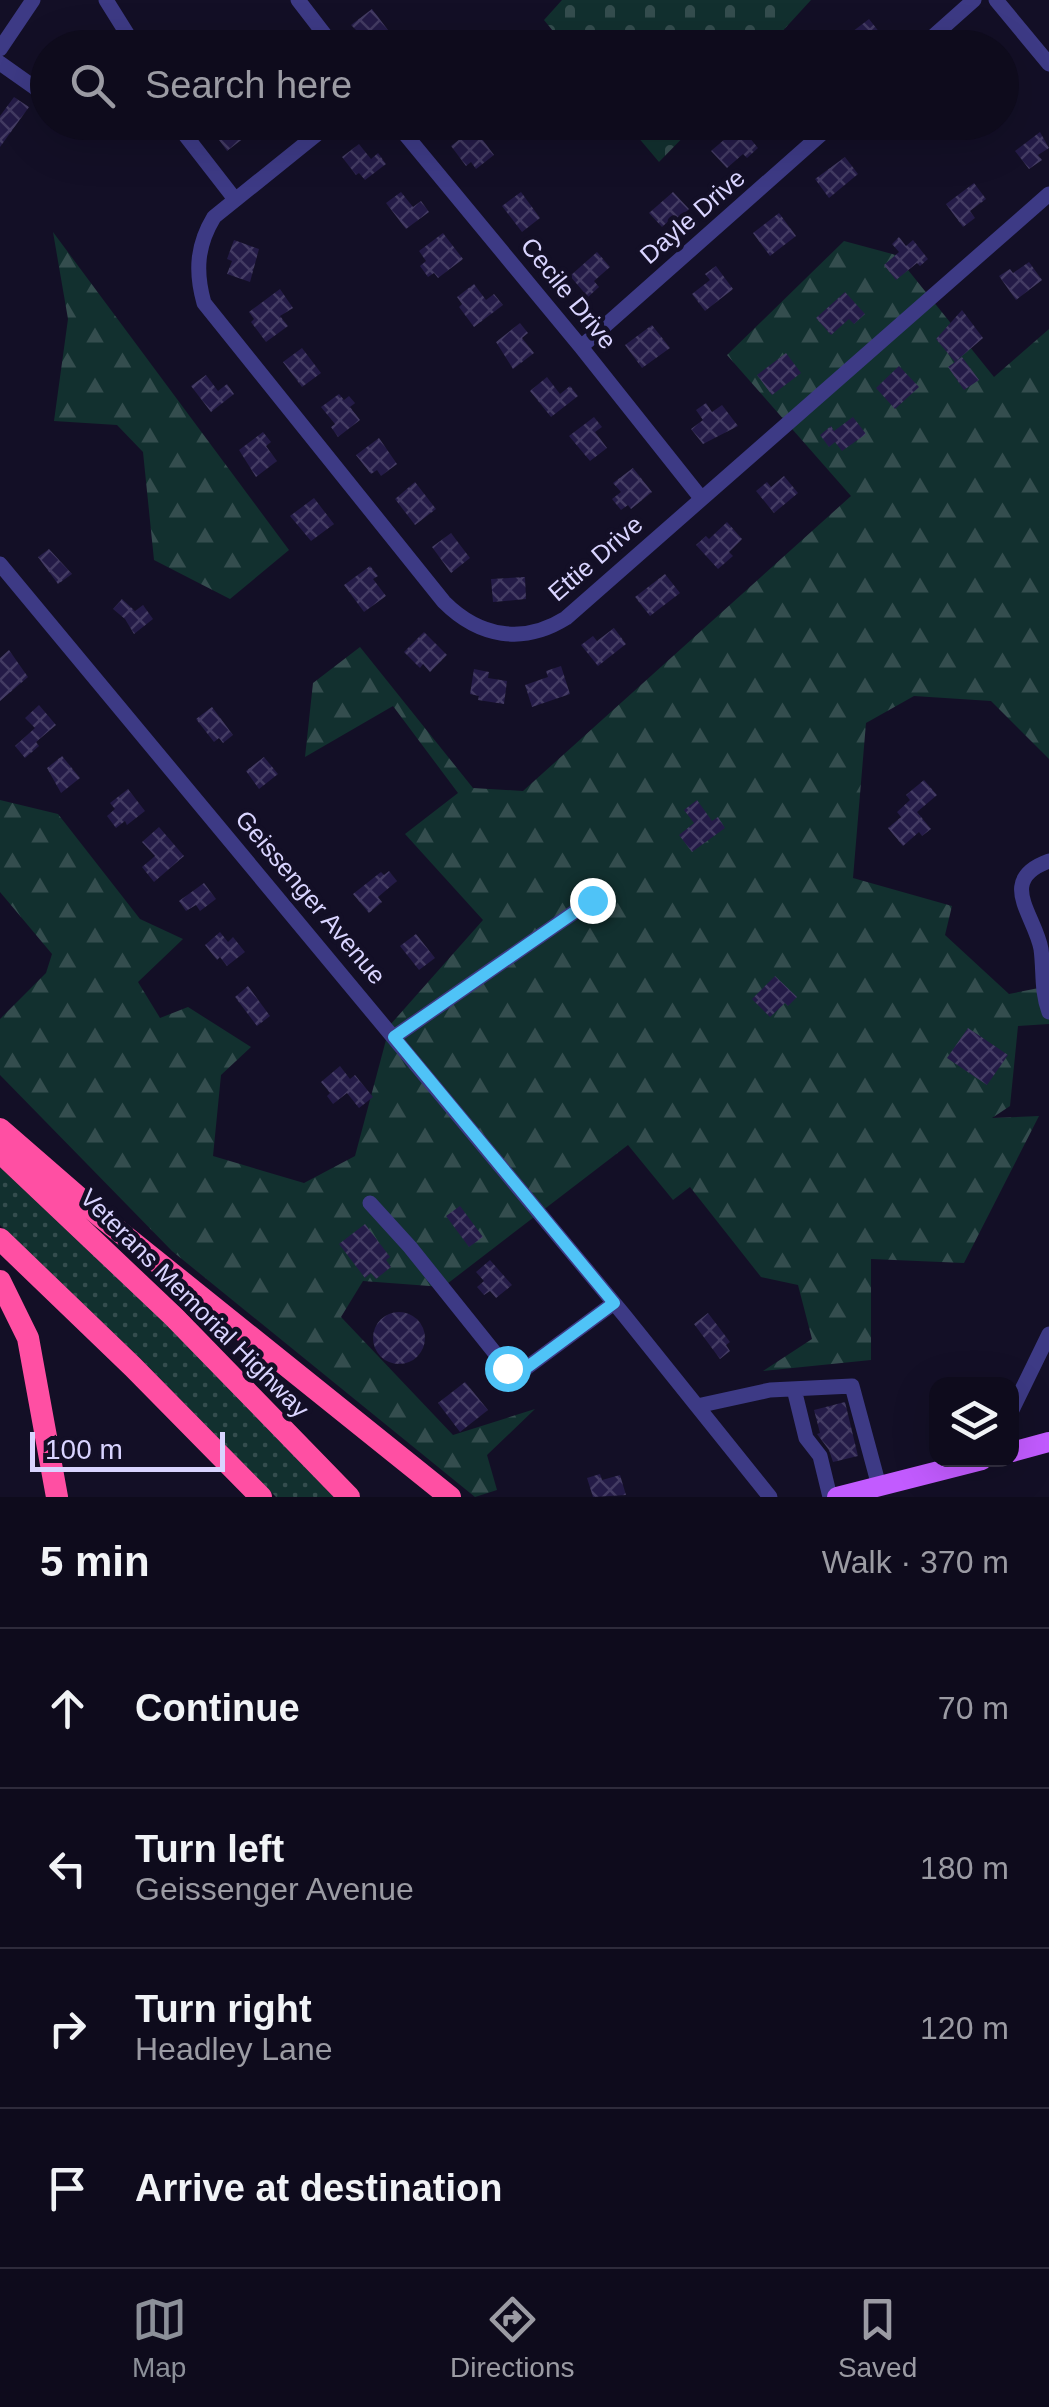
<!DOCTYPE html>
<html lang="en">
<head>
<meta charset="utf-8">
<style>
	:root { --surface:#0e0b1c; --page:#171425; --text:#f1f3f6; --muted:#9b9ba3; --line:#2e2b3b; --accent:#8c9099 }
	body { margin:0; font-family:Arial,sans-serif; background:var(--page); color:var(--text) }
	.controls { position:absolute; right:30px; bottom:30px; display:grid; overflow:hidden; border-radius:20px; box-shadow:0 10px 40px #0002 }
	.controls button { width:90px; height:90px; display:grid; place-items:center; padding:0; border:0; border-bottom:2px solid var(--line); background:var(--surface); color:var(--text); font:50px sans-serif }
	.scale { position:absolute; left:30px; bottom:25px; width:195px; box-sizing:border-box; padding-left:10px; border:5px solid #d9d4ff; border-top:0; font-size:28px; line-height:35px; white-space:nowrap; color:#d9d4ff; -webkit-text-stroke:8px #130f26; paint-order:stroke }
	.stop { position:absolute; width:30px; height:30px; margin:-22px; border:8px solid #4fc3f7; border-radius:50%; background:#fff }
	.stop.end { background:#4fc3f7; border-color:#fff; box-shadow:0 2px 10px #0008 }
	.list { margin:0; padding:0; list-style:none }
	h2 { display:flex; justify-content:space-between; align-items:center; height:130px; margin:0; padding:0 40px; font-size:42px }
	h2 small { font-size:32px; font-weight:400; color:var(--muted) }
	.list li { display:grid; grid-template-columns:65px 1fr auto; gap:30px; align-items:center; box-sizing:border-box; height:160px; padding:0 40px; border-top:2px solid var(--line) }
	.list b { display:block; font-size:38px; white-space:nowrap }
	.list p { margin:0; font-size:32px; white-space:nowrap; color:var(--muted) }
	.list em { font-size:32px; font-style:normal; color:var(--muted) }
	.icon { flex:none; width:55px; height:55px; fill:none; stroke:currentColor; stroke-width:2; stroke-linecap:round; stroke-linejoin:round }
	.map { position:relative; flex:none; width:1049px; height:1497px; overflow:hidden }
	.search { position:absolute; background:var(--surface); box-shadow:0 10px 40px #0002; left:30px; right:30px; top:30px; height:110px; display:flex; align-items:center; gap:25px; box-sizing:border-box; padding:0 35px; border-radius:55px; color:var(--muted); font-size:38px }
	.sheet { height:770px; background:var(--surface) }
	nav { display:flex; justify-content:space-around; align-items:center; box-sizing:border-box; height:140px; border-top:2px solid var(--line); background:var(--surface); font-size:28px; color:var(--muted) }
	nav a { display:grid; justify-items:center; gap:5px }
	nav .on { color:var(--accent) }
	.map>svg:first-child { display:block }
	.grass { fill:url(#grass-dots) }
	.forest { fill:url(#forest-firs) }
	.cemetery { fill:url(#cemetery-stones) }
	.building { fill:url(#building-cross-hatch) }
	.lines { fill:none; stroke-linecap:round; stroke-linejoin:round }
	.minor { stroke:#3d3a85; stroke-width:15 }
	.major { stroke:#c25bff; stroke-width:20 }
	.highway { stroke:#ff4fa3; stroke-width:22 }
	.route { stroke:#4fc3f7; stroke-width:12 }
	.labels { text-anchor:middle; dominant-baseline:central; stroke-width:9; stroke-linejoin:round; paint-order:stroke }
	.street-label { font-size:25px; fill:#d9d4ff; stroke:#130f26 }
</style>
</head>
<body>
<div class="map">
<svg width="1049" height="1497" viewBox="0 0 1049 1497">
	<defs>
		<pattern id="grass-dots" width="8" height="8" patternUnits="userSpaceOnUse" patternTransform="scale(2.5)"><rect width="8" height="8" fill="#12302f"/><path d="M2 2h.1M6 6h.1" fill="none" stroke="#344d4e" stroke-width="1.8" stroke-linecap="round"/></pattern>
		<pattern id="forest-firs" width="22" height="20" patternUnits="userSpaceOnUse" patternTransform="scale(2.5)"><rect width="22" height="20" fill="#12302f"/><path d="M5 1l3.5 6h-7zM16 11l3.5 6h-7z" fill="#344d4e"/></pattern>
		<pattern id="cemetery-stones" width="16" height="16" patternUnits="userSpaceOnUse" patternTransform="scale(2.5)"><rect width="16" height="16" fill="#12302f"/><path d="M2 7V4a2 2 0 0 1 4 0v3zM10 15v-3a2 2 0 0 1 4 0v3z" fill="#344d4e"/></pattern>
		<pattern id="building-cross-hatch" width="8" height="8" patternUnits="userSpaceOnUse" patternTransform="scale(2.5)"><rect width="8" height="8" fill="#241b47"/><path d="M0 0l8 8M0 8l8-8" fill="none" stroke="#433b63"/></pattern>
	</defs>
	<rect width="100%" height="100%" fill="#130f26"/>
	<path class="grass" d="M0,1166L167,1324L334,1497H276L141,1359L0,1225Z"/>
	<path class="forest" d="M53,232L289,550L230,599L154,560L143,452L117,425L54,421L68,319Z
		M844,241L896,255L994,377L1049,329V759L991,701L914,696L866,723L853,878L952,906L945,935L1009,994L1049,986V1024L1018,1026L1010,1106L992,1118L1039,1116L964,1263L871,1259V1360L763,1371L812,1339L798,1285L761,1277L690,1187L673,1200L628,1145L443,1287L363,1281L341,1317L453,1435L535,1409L487,1455L497,1490L475,1497L172,1251L0,1075V1019L46,973L52,954L0,892V800L58,814L140,919L183,939L138,982L160,1018L188,1007L251,1047L221,1075L213,1156L304,1183L355,1156L390,1025L483,920L405,834L458,793L393,706L305,757L313,683L360,647L473,788L523,791L851,496L727,355Z"/>
	<path class="cemetery" d="M562,0H811L767,48L566,47L544,20Z
		M626,123H697L659,162Z"/>
	<path class="building" d="M372,9L391,34L374,48L351,25Z
		M869,19L884,38L866,48H831Z
		M14,97L29,107L0,147V116Z
		M206,122H240L249,134L227,151Z
		M740,126L758,148L747,158L743,154L727,168L711,151Z
		M474,128L494,155L476,169L471,162L466,166L451,146Z
		M1040,132L1049,148L1038,155L1042,160L1029,169L1015,151Z
		M359,144L371,159L378,153L386,164L365,180L359,173L356,175L342,157Z
		M845,157L858,174L829,198L815,179Z
		M974,183L986,199L970,211L975,218L963,227L946,204Z
		M401,192L413,207L421,201L429,212L406,229L386,203Z
		M521,192L540,218L522,232L502,206Z
		M673,192L689,209L678,219L674,216L662,227L649,213Z
		M779,213L796,236L770,256L753,233Z
		M443,233L463,259L438,278L434,273L428,277L420,266L426,261L419,251Z
		M899,237L906,246L913,240L928,259L920,266L917,263L896,280L884,265L899,252L892,244Z
		M234,240L259,249L250,282L227,274L232,261L227,259Z
		M597,252L610,267L594,281L599,287L588,297L570,276Z
		M1029,262L1042,280L1016,300L999,276L1010,269L1013,273Z
		M716,266L733,289L705,311L692,294L710,280L705,274Z
		M474,284L486,300L494,294L503,305L474,327L459,307L462,304L457,297Z
		M280,289L293,308L280,316L288,326L266,342L251,322L254,319L249,312Z
		M845,292L865,314L854,324L849,319L831,335L816,318Z
		M962,310L983,338L955,362L962,357L979,380L964,390L948,367L955,362L936,339Z
		M520,323L528,333L522,338L534,353L513,369L496,342Z
		M652,325L670,348L642,368L625,345Z
		M302,348L321,373L302,387L283,362Z
		M786,353L801,373L772,395L757,375Z
		M899,366L919,387L895,409L876,388Z
		M206,375L218,391L227,384L234,394L211,412L191,386Z
		M547,377L560,394L570,386L578,396L551,417L530,391Z
		M339,394L344,400L349,396L355,403L350,407L360,420L338,437L331,427L335,424L321,407Z
		M706,403L712,412L722,405L738,426L703,444L691,429L703,420L696,410Z
		M594,417L602,427L595,432L607,448L590,461L569,436Z
		M853,417L866,434L842,451L835,442L829,447L820,435L831,426L834,431Z
		M263,432L271,442L266,446L277,461L256,477L239,450Z
		M379,438L397,464L381,476L377,470L371,474L356,455Z
		M633,468L652,492L631,509L628,505L621,510L612,499L621,492L613,483Z
		M784,476L798,493L774,513L756,491L767,482L771,487Z
		M415,482L436,509L415,525L395,499Z
		M314,498L334,524L311,541L290,516Z
		M727,522L742,539L729,552L733,556L718,569L696,545L706,536L709,539Z
		M451,533L470,558L451,573L432,547Z
		M49,549L72,574L58,584L38,557Z
		M370,566L378,576L373,579L386,596L364,612L344,585Z
		M665,574L680,593L650,616L635,597Z
		M525,577L526,599L493,602L491,579Z
		M122,599L135,611L143,605L153,619L134,634L125,619L113,609Z
		M614,628L626,644L598,666L581,645L593,636L597,641Z
		M424,632L447,655L430,672L423,664L420,668L404,652Z
		M9,650L28,677L0,701V658Z
		M561,666L570,694L532,707L525,685L548,677L546,671Z
		M474,669L489,672L488,678L507,681L504,704L478,700L479,696L470,694Z
		M39,705L56,725L36,742L39,746L25,758L15,746L35,728L25,718Z
		M212,707L233,735L223,743L219,738L214,742L196,719Z
		M62,756L80,778L61,793L47,768Z
		M264,757L278,774L259,789L246,771Z
		M924,780L937,795L917,812L931,829L922,836L919,832L903,846L888,828L901,817L897,812L910,800L906,795Z
		M128,789L145,811L127,825L125,821L116,828L107,816L115,809L110,803Z
		M697,800L712,821L718,817L725,828L692,852L679,835L694,823L684,810Z
		M159,827L184,856L154,882L142,867L155,856L142,842Z
		M389,871L397,881L378,897L382,902L369,913L353,894L381,872L384,875Z
		M204,883L216,899L200,911L196,905L186,911L179,901Z
		M220,932L228,942L233,937L245,952L227,966L220,957L217,960L205,945Z
		M416,934L435,958L419,970L400,946Z
		M775,976L797,997L788,1006L785,1003L770,1017L752,999Z
		M248,986L270,1016L257,1026L235,997Z
		M968,1028L1008,1055L987,1085L947,1058Z
		M340,1066L350,1079L355,1075L373,1097L359,1108L347,1093L333,1104L327,1096L330,1093L321,1082Z
		M460,1206L483,1237L469,1247L446,1216Z
		M365,1224L390,1257L386,1260L391,1267L376,1279L371,1273L365,1278L339,1244Z
		M490,1260L512,1285L496,1298L490,1291L484,1295L477,1287L484,1281L476,1272Z
		M373 1338a26 26 0 1 1 52 0a26 26 0 1 1-52 0Z
		M708,1313L730,1342L726,1345L730,1351L720,1359L694,1324Z
		M465,1382L488,1410L460,1432L438,1403Z
		M845,1402L858,1456L833,1462L829,1450L817,1434L820,1433L814,1410Z
		M600,1474L602,1480L620,1475L626,1495L593,1497L587,1478Z"/>
	<g class="lines">
		<path class="minor" d="M106,0L136,48
			M298,0L335,48
			M996,0L1049,64
			M920,48L974,0
			M0,49L33,0
			M0,63L48,97
			M36,89L48,70
			M175,122L234,198
			M332,122L214,217C197,245 195,271 204,303L444,602C479,637 523,645 566,618L1049,194
			M395,122L581,347L701,498
			M581,347L835,122
			M0,564L624,1315L770,1497
			M1049,861C996,880 1035,915 1041,949C1044,971 1041,991 1049,1012
			M394,1037L602,893
			M370,1203L410,1247L507,1368L518,1374L614,1303
			M794,1389L806,1438L820,1456L830,1497
			M697,1406L770,1390L852,1386L879,1486
			M1012,1410L1049,1334"/>
		<path class="major" d="M1012,1452L1049,1442
			M837,1497L982,1460"/>
		<path class="highway" d="M0,1129L100,1216L450,1497
			M0,1152L174,1317L349,1497
			M0,1239L133,1367L261,1497
			M0,1281L28,1338L57,1497"/>
	</g>
	<g class="lines">
		<path class="route" d="M507,1368L518,1374L614,1303L394,1037L592,900"/>
	</g>
	<g class="labels">
		<g class="street-label">
			<text transform="translate(692 216) rotate(-41)">Dayle Drive</text>
			<text transform="translate(569 293) rotate(51)">Cecile Drive</text>
			<text transform="translate(595 558) rotate(-41)">Ettie Drive</text>
			<text transform="translate(311 897) rotate(50)">Geissenger Avenue</text>
			<text transform="translate(195 1303) rotate(45)">Veterans Memorial Highway</text>
		</g>
	</g>
</svg>
<div class="controls">
<button><svg class="icon" aria-label="layers" viewBox="0 0 24 24"><path d="M12 4l9 5-9 5-9-5zM3 14l9 5 9-5"/></svg></button>
</div>
<div class="scale">100 m</div>
<div class="stop" style="left:507px;top:1368px"></div>
<div class="stop end" style="left:592px;top:900px"></div>
<div class="search"><svg class="icon" aria-label="search" viewBox="0 0 24 24"><circle cx="10" cy="10" r="6"/><path d="M15 15l6 6"/></svg>Search here</div>
</div>
<section class="sheet">
<h2>5 min<small>Walk · 370 m</small></h2>
<ul class="list">
<li><svg class="icon" aria-label="ahead" viewBox="0 0 24 24"><path d="M12 20V5M6 11l6-6 6 6"/></svg><div><b>Continue</b></div><em>70 m</em></li>
<li><svg class="icon" aria-label="left" viewBox="0 0 24 24"><path d="M17 20v-9H6M10 6l-5 5 5 5"/></svg><div><b>Turn left</b><p>Geissenger Avenue</p></div><em>180 m</em></li>
<li><svg class="icon" aria-label="right" viewBox="0 0 24 24"><path d="M7 20v-9h11M14 6l5 5-5 5"/></svg><div><b>Turn right</b><p>Headley Lane</p></div><em>120 m</em></li>
<li><svg class="icon" aria-label="arrive" viewBox="0 0 24 24"><path d="M6 21V4h12l-3 4 3 4H6"/></svg><div><b>Arrive at destination</b></div></li>
</ul>
</section>
<nav>
<a class="on"><svg class="icon" aria-label="map" viewBox="0 0 24 24"><path d="M3 6l6-2 6 2 6-2v14l-6 2-6-2-6 2zM9 4v14M15 6v14"/></svg>Map</a>
<a><svg class="icon" aria-label="directions" viewBox="0 0 24 24"><path d="M12 3l9 9-9 9-9-9zM9 14v-3h6M13 9l2 2-2 2"/></svg>Directions</a>
<a><svg class="icon" aria-label="saved" viewBox="0 0 24 24"><path d="M7 4h10v16l-5-4-5 4z"/></svg>Saved</a>
</nav>
</body>
</html>
